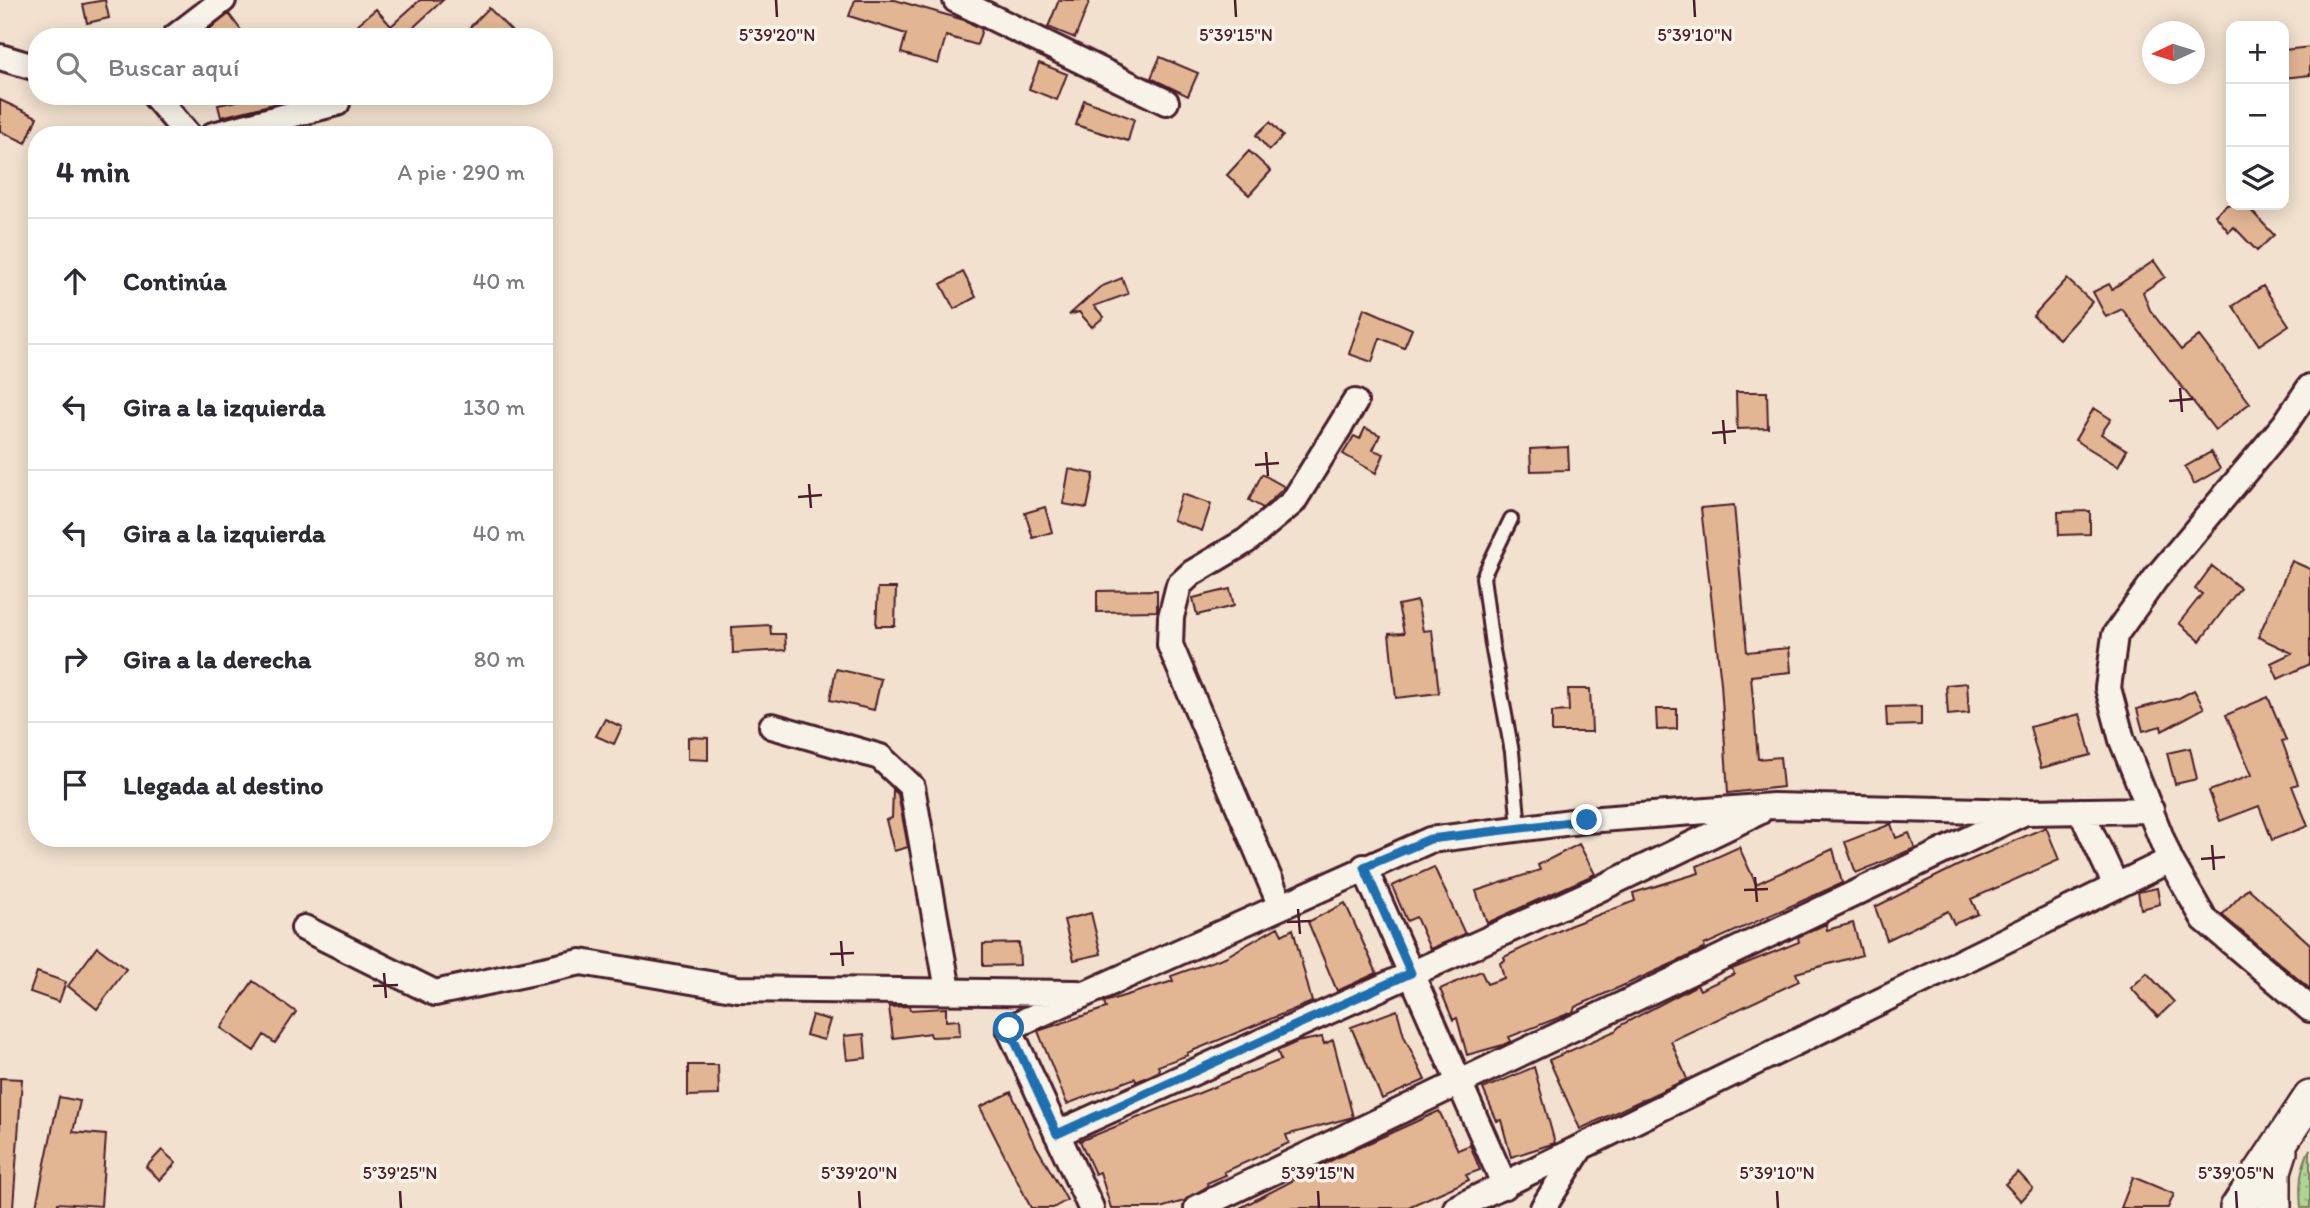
<!DOCTYPE html>
<html lang="es">
<head>
<meta charset="utf-8">
<style>
	:root { --surface:#fff; --page:#f7f7f7; --text:#2b2b33; --muted:#7c7c81; --line:#e1e1e2 }
	body { margin:0; font-family:Itim,sans-serif; background:var(--page); color:var(--text) }
	.controls { position:absolute; right:21px; top:21px; display:grid; overflow:hidden; border-radius:14px; box-shadow:0 4px 18px #0003 }
	.controls button { width:63px; height:63px; display:grid; place-items:center; padding:0; border:0; border-bottom:2px solid var(--line); background:var(--surface); color:var(--text); font:35px sans-serif }
	.compass { position:absolute; left:2142px; top:21px; width:63px; height:63px; border-radius:50%; background:var(--surface); box-shadow:0 4px 18px #0003; rotate:266deg }
	.stop { position:absolute; width:21px; height:21px; margin:-16px; border:5px solid #1f6fb2; border-radius:50%; background:#fff }
	.stop.end { background:#1f6fb2; border-color:#fff; box-shadow:0 2px 7px #0008 }
	.list { margin:0; padding:0; list-style:none }
	h2 { display:flex; justify-content:space-between; align-items:center; height:91px; margin:0; padding:0 28px; font-size:30px }
	h2 small { font-size:23px; font-weight:400; color:var(--muted) }
	.list li { display:grid; grid-template-columns:46px 1fr auto; gap:21px; align-items:center; box-sizing:border-box; height:126px; padding:0 28px; border-top:2px solid var(--line) }
	.list b { display:block; font-size:26px; white-space:nowrap }
	.list em { font-size:23px; font-style:normal; color:var(--muted) }
	.icon { flex:none; width:38px; height:38px; fill:none; stroke:currentColor; stroke-width:2; stroke-linecap:round; stroke-linejoin:round }
	.map { position:relative; flex:none; width:2310px; height:1208px; overflow:hidden }
	.search { position:absolute; background:var(--surface); box-shadow:0 4px 18px #0003; left:28px; top:28px; width:525px; height:77px; display:flex; align-items:center; gap:18px; box-sizing:border-box; padding:0 24px; border-radius:28px; color:var(--muted); font-size:26px }
	.panel { position:absolute; background:var(--surface); box-shadow:0 4px 18px #0003; left:28px; top:126px; width:525px; height:721px; border-radius:28px }
	.map>svg:first-child { display:block }
	.grass { fill:url(#grass-dots); stroke:#7c7a5e; stroke-width:2 }
	.building { fill:#e3b693; stroke:#4a1f2b; stroke-width:2 }
	.lines { fill:none; stroke-linecap:round; stroke-linejoin:round }
	.service-casing { stroke:#4a1f2b; stroke-width:18 }
	.minor-casing { stroke:#4a1f2b; stroke-width:30 }
	.secondary-casing { stroke:#4a1f2b; stroke-width:38 }
	.service { stroke:#f7f3e8; stroke-width:12 }
	.minor { stroke:#f7f3e8; stroke-width:24 }
	.secondary { stroke:#f7f3e8; stroke-width:33 }
	.route { stroke:#1f6fb2; stroke-width:9 }
	.ticks { fill:none; stroke:#4a1f2b; stroke-width:2.5 }
	.ticks-label { font-size:18px; text-anchor:middle; fill:#4a1f2b; stroke:#f7f3e8; stroke-width:7; stroke-linejoin:round; paint-order:stroke }
</style>
</head>
<body>
<div class="map">
<svg width="2310" height="1208" viewBox="0 0 2310 1208">
	<defs>
		<pattern id="grass-dots" width="8" height="8" patternUnits="userSpaceOnUse" patternTransform="scale(1.75)"><rect width="8" height="8" fill="#aed692"/><path d="M2 2h.1M6 6h.1" fill="none" stroke="#97b77e" stroke-width="1.8" stroke-linecap="round"/></pattern>
	</defs>
	<rect width="100%" height="100%" fill="#f1e1ce"/>
	<filter id="ink" filterUnits="userSpaceOnUse"><feTurbulence type="fractalNoise" baseFrequency=".0143" numOctaves="2"/><feDisplacementMap in="SourceGraphic" scale="14" xChannelSelector="R" yChannelSelector="G"/><feConvolveMatrix kernelMatrix="1 2 1 2 8 2 1 2 1" color-interpolation-filters="sRGB"/></filter>
	<g filter="url(#ink)">
		<path class="grass" d="M2310,1149V1208H2301C2299,1186 2300,1168 2310,1149Z"/>
		<path class="building" d="M105,0L109,18L87,23L83,4Z
			M420,0H443L403,37H369L358,24L376,9L391,26Z
			M855,0H895L964,20L982,29L977,45L946,36L938,64L901,53L906,34L849,16Z
			M1059,0H1090L1075,38L1048,27Z
			M489,8L517,37H479L470,27Z
			M229,14L246,37H200Z
			M2310,47V75L2284,78V50Z
			M1160,57L1198,73L1188,96L1151,78Z
			M1039,63L1067,74L1057,100L1029,89Z
			M260,96H277L278,103L221,117L218,105Z
			M0,100L37,117L26,143L0,131Z
			M1084,100L1134,119L1128,141L1076,125Z
			M1270,122L1283,136L1269,150L1256,135Z
			M1249,151L1271,171L1249,195L1227,175Z
			M2227,205H2246L2274,235L2257,251L2234,227L2229,232L2215,215Z
			M2154,261L2165,277L2143,292L2150,310L2181,350L2199,336L2250,403L2215,430L2122,309L2106,317L2093,292L2109,284L2112,289Z
			M963,272L976,297L954,309L941,284Z
			M1122,278L1128,294L1094,306L1104,317L1092,327L1079,312L1069,315L1100,287Z
			M2067,279L2092,302L2059,339L2033,316Z
			M2263,286L2289,325L2259,345L2233,306Z
			M1364,308L1412,329L1404,348L1380,338L1372,362L1349,354Z
			M1736,392H1767L1768,428L1737,429Z
			M2094,408L2111,419L2101,434L2127,450L2118,466L2075,440Z
			M1365,428L1380,435L1373,450L1384,454L1376,473L1343,454L1354,436L1360,439Z
			M1568,447L1569,470L1531,471L1530,449Z
			M2211,452L2220,469L2194,484L2185,467Z
			M1069,469L1094,474L1087,508L1063,504Z
			M1262,474L1285,487L1263,508L1249,500Z
			M1182,494L1211,504L1202,531L1173,520Z
			M1734,505L1747,652L1789,648L1791,672L1751,676L1758,759L1780,757L1783,787L1728,793L1721,683L1701,508Z
			M1045,507L1052,532L1033,538L1025,513Z
			M2090,511V534L2059,535L2058,512Z
			M2292,561L2310,569V664L2278,679L2271,663L2292,653L2258,637Z
			M2212,566L2240,588L2200,641L2179,623L2202,594L2195,589Z
			M878,588H896L895,626H876Z
			M1230,589L1234,606L1197,615L1193,598Z
			M1157,590V611L1097,612V591Z
			M1417,601L1423,631L1432,630L1439,693L1396,698L1389,634L1404,633L1398,605Z
			M770,625L771,634H785L786,650L733,653L732,627Z
			M836,669L881,679L874,710L830,700Z
			M1967,683L1969,713L1948,715L1946,685Z
			M1568,689H1590L1592,732H1552V712L1569,711Z
			M2194,690L2204,708L2162,731L2161,726L2143,731L2137,709L2179,698Z
			M2268,697L2286,740L2282,741L2298,784L2292,786L2308,826L2272,840L2259,806L2220,821L2209,791L2252,775L2226,715Z
			M1921,706V725L1887,726L1886,707Z
			M1656,709H1677V729L1657,730Z
			M2080,714L2091,755L2041,768L2030,727Z
			M605,719L622,727L614,744L596,736Z
			M688,737L708,738V760L688,759Z
			M2190,748L2197,779L2175,784L2167,753Z
			M893,790L898,794L908,847L894,851L886,820L892,818Z
			M1891,824L1896,838L1909,833L1915,848L1856,873L1845,842Z
			M2046,827L2059,860L1971,899L1978,914L1954,924L1948,911L1887,940L1875,907L1957,866Z
			M1579,844L1595,874L1487,923L1476,891L1540,870L1538,865Z
			M1739,847L1756,884L1833,849L1842,883L1704,945L1705,948L1685,958L1575,1007L1573,1012L1509,1037L1511,1041L1503,1045L1467,1055L1457,1018L1453,1020L1440,989L1481,971L1487,984L1504,978L1500,963L1505,960L1504,957L1569,926L1635,901L1633,893L1699,873L1697,866Z
			M1434,867L1465,934L1430,949L1416,917L1407,921L1392,886Z
			M2157,888L2160,904L2141,909L2138,892Z
			M2248,888L2310,944V989L2222,915Z
			M1345,903L1377,973L1337,991L1308,922Z
			M1091,913L1101,954L1074,960L1064,920Z
			M1853,923L1862,955L1796,973L1799,981L1671,1041L1687,1079L1580,1129L1549,1060L1615,1031L1621,1025L1697,985L1700,990L1734,974L1732,969L1799,942L1798,937L1806,933L1826,924L1827,930Z
			M1278,927L1282,935L1293,929L1312,1002L1187,1053L1188,1055L1158,1066L1160,1071L1136,1082L1135,1078L1067,1104L1038,1031L1106,1008L1104,1002L1173,981L1171,976L1225,957Z
			M1019,943L1020,965L983,966V944Z
			M97,947L126,969L97,1009L68,986Z
			M37,972L66,982L59,1002L30,992Z
			M2147,973L2174,1002L2158,1017L2131,988Z
			M253,981L296,1012L275,1043L264,1035L254,1051L221,1028Z
			M909,1006L910,1010L946,1008V1021L959,1020L960,1036L931,1037L930,1033L893,1038L889,1007Z
			M1397,1010L1404,1036L1425,1080L1382,1099L1351,1027Z
			M812,1015L830,1020L824,1040L806,1035Z
			M864,1034L866,1058L847,1060L844,1036Z
			M1322,1037L1324,1044L1333,1040L1353,1117L1286,1135L1289,1143L1224,1172L1226,1175L1207,1183L1208,1186L1184,1201L1160,1208H1111L1100,1172L1095,1174L1080,1141L1281,1060L1277,1051L1297,1042Z
			M688,1065H718L719,1095L688,1096Z
			M1534,1067L1555,1143L1511,1157L1501,1120L1497,1121L1483,1089Z
			M0,1078L22,1079L13,1208H0Z
			M1011,1092L1031,1137L1067,1200L1053,1208H1031L980,1107Z
			M59,1097L80,1101L73,1132L106,1135L101,1206L58,1203L57,1208L36,1206Z
			M1439,1111L1458,1150L1470,1145L1480,1170L1466,1175L1469,1180L1406,1208H1240L1336,1158Z
			M162,1150L176,1163L160,1180L146,1167Z
			M2018,1172L2033,1188L2021,1201L2005,1184Z
			M2133,1177L2174,1194L2168,1208H2121Z"/>
		<g class="lines">
			<g class="service-casing">
				<path id="service" d="M1511,519L1483,577L1492,645L1512,752L1519,828"/>
			</g>
			<g class="minor-casing">
				<path id="minor" d="M956,0L1166,102
					M175,37L223,0
					M0,57L37,68
					M155,96L188,135
					M213,135L337,103
					M2310,387L2285,424L2156,578L2115,635L2108,688L2122,740L2170,860L2204,919L2310,1009
					M772,726L880,757L912,787L948,990
					M2081,811L2116,886
					M1364,867L1505,1186
					M1280,904L1170,645L1171,617L1179,585L1192,573L1246,541L1293,502L1355,402
					M304,928L435,993L581,962L738,989L1077,993
					M1057,1134L1597,890L1759,812
					M1091,1208L1009,1028L1430,840L1587,820L1773,806L2025,812L2151,810
					M1197,1208L2021,814
					M1456,1208L2170,860
					M1543,1208L1581,1147"/>
			</g>
			<g class="secondary-casing">
				<path id="secondary" d="M2237,1208L2310,1098
					M2274,1208V1171L2280,1152"/>
			</g>
			<use href="#service" class="service"/>
			<use href="#minor" class="minor"/>
			<use href="#secondary" class="secondary"/>
		</g>
	</g>
	<g class="lines" filter="url(#ink)">
		<path class="route" d="M1009,1028L1057,1134L1411,973L1364,867L1430,839L1587,820"/>
	</g>
	<path class="ticks" d="M776,0L777,17M1235,0L1236,17M1694,0L1695,17M2180,388L2182,412M2169,401L2193,399M1723,420L1725,444M1712,433L1736,431M1266,452L1268,476M1255,465L1279,463M809,484L811,508M798,497L822,495M2212,845L2214,870M2201,859L2225,857M1755,877L1757,902M1744,890L1768,889M1298,909L1300,934M1287,922L1311,921M841,941L843,966M830,954L854,953M384,973L386,998M373,986L398,985M400,1191L401,1208M859,1191L860,1208M1318,1191L1319,1208M1777,1191L1778,1208M2236,1191L2237,1208"/>
	<g class="ticks-label">
		<text x="777" y="41">5°39'20"N</text>
		<text x="1236" y="41">5°39'15"N</text>
		<text x="1695" y="41">5°39'10"N</text>
		<text x="400" y="1179">5°39'25"N</text>
		<text x="859" y="1179">5°39'20"N</text>
		<text x="1318" y="1179">5°39'15"N</text>
		<text x="1777" y="1179">5°39'10"N</text>
		<text x="2236" y="1179">5°39'05"N</text>
	</g>
</svg>
<div class="controls">
<button>+</button>
<button>−</button>
<button><svg class="icon" aria-label="layers" viewBox="0 0 24 24"><path d="M12 4l9 5-9 5-9-5zM3 14l9 5 9-5"/></svg></button>
</div>
<svg class="compass" viewBox="-18 -18 36 36"><path d="M0-13l5 13h-10z" fill="#e53935"/><path d="M0 13l5-13h-10z" fill="#7c7c81"/></svg>
<div class="stop" style="left:1009px;top:1028px"></div>
<div class="stop end" style="left:1587px;top:820px"></div>
<div class="search"><svg class="icon" aria-label="search" viewBox="0 0 24 24"><circle cx="10" cy="10" r="6"/><path d="M15 15l6 6"/></svg>Buscar aquí</div>
<section class="panel">
<h2>4 min<small>A pie · 290 m</small></h2>
<ul class="list">
<li><svg class="icon" aria-label="ahead" viewBox="0 0 24 24"><path d="M12 20V5M6 11l6-6 6 6"/></svg><div><b>Continúa</b></div><em>40 m</em></li>
<li><svg class="icon" aria-label="left" viewBox="0 0 24 24"><path d="M17 20v-9H6M10 6l-5 5 5 5"/></svg><div><b>Gira a la izquierda</b></div><em>130 m</em></li>
<li><svg class="icon" aria-label="left" viewBox="0 0 24 24"><path d="M17 20v-9H6M10 6l-5 5 5 5"/></svg><div><b>Gira a la izquierda</b></div><em>40 m</em></li>
<li><svg class="icon" aria-label="right" viewBox="0 0 24 24"><path d="M7 20v-9h11M14 6l5 5-5 5"/></svg><div><b>Gira a la derecha</b></div><em>80 m</em></li>
<li><svg class="icon" aria-label="arrive" viewBox="0 0 24 24"><path d="M6 21V4h12l-3 4 3 4H6"/></svg><div><b>Llegada al destino</b></div></li>
</ul>
</section>
</div>
</body>
</html>
